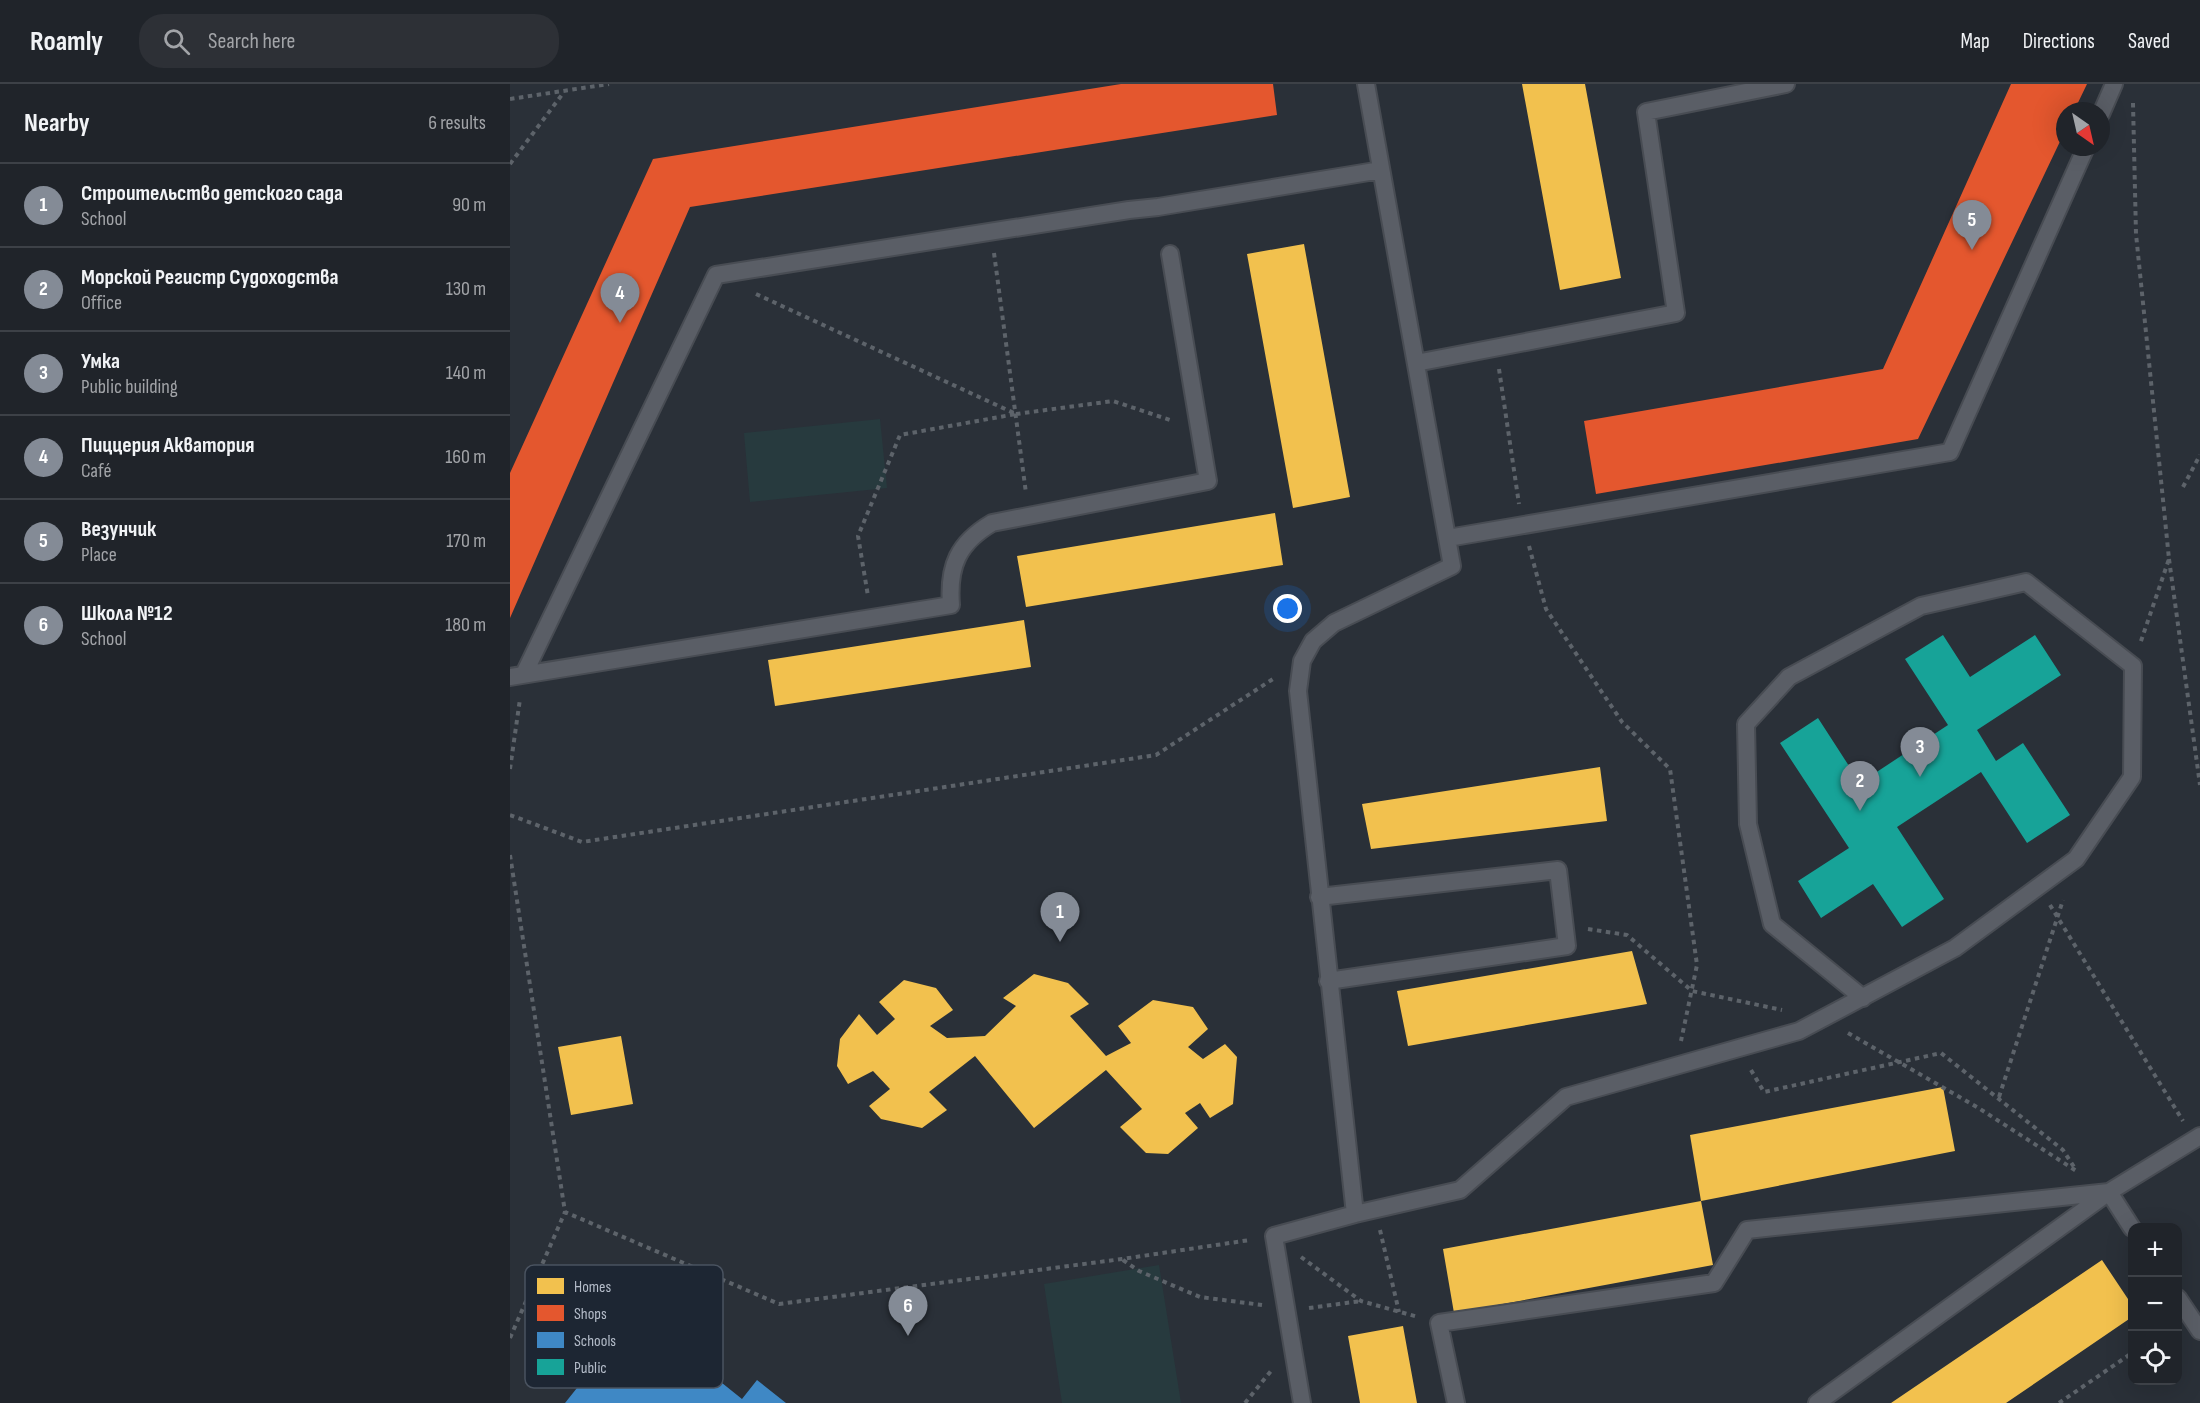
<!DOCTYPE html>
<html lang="en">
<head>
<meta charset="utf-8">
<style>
	:root { --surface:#20242a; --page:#2d3036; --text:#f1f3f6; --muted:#a2a4a8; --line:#3d4147; --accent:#848b96 }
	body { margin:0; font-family:"Sofia Sans Condensed",sans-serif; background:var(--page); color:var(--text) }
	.controls { position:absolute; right:18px; bottom:18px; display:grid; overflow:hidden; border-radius:12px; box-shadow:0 6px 24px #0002 }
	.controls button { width:54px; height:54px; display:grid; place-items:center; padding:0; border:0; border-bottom:2px solid var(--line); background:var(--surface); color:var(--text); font:30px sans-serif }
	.compass { position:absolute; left:1546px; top:18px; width:54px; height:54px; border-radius:50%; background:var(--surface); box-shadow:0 6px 24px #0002; rotate:146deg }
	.you { position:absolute; left:778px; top:525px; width:21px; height:21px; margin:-15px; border:4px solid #fff; border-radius:50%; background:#1a73e8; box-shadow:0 0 0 9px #1a73e833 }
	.badge { display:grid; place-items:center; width:39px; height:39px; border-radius:50%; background:var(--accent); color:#fff; font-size:20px; font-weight:700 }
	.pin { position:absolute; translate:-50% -50px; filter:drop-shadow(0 2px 3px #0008) }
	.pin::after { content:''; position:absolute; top:32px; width:21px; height:18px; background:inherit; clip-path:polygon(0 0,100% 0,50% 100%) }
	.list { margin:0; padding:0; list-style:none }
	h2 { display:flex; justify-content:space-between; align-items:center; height:78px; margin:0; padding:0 24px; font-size:26px }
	h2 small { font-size:20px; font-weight:400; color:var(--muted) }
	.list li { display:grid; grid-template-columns:39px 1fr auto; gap:18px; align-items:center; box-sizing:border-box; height:84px; padding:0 24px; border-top:2px solid var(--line) }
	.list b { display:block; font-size:22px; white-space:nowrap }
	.list p { margin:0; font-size:20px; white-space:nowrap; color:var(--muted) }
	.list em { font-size:20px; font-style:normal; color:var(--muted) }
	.icon { flex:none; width:33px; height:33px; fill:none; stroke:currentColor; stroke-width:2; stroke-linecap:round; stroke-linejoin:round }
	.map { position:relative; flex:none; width:1690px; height:1319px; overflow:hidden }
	header { display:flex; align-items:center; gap:36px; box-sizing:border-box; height:84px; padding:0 30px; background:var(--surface); border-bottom:2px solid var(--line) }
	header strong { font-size:28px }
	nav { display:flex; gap:33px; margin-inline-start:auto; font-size:21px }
	.search { width:420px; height:54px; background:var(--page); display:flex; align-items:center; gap:15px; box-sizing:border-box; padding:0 21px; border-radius:24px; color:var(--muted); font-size:22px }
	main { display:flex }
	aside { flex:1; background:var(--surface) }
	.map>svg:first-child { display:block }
	.green { fill:#273a3e }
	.homes { fill:#f2c14e }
	.shops { fill:#e4572e }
	.schools { fill:#3f88c5 }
	.public { fill:#17a398 }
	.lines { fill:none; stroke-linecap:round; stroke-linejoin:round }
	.service-casing { stroke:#484c53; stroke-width:20 }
	.path { stroke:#5d636a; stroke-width:4; stroke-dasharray:4.5 4.5; stroke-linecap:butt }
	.service { stroke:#5a5e66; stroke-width:16 }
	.key { fill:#1d2633; stroke:#4a5360; stroke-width:1.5 }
	.key-label { font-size:16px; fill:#b4bcc9 }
</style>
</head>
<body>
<header>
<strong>Roamly</strong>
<div class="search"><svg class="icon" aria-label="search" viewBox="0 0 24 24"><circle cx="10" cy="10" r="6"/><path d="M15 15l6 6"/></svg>Search here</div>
<nav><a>Map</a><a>Directions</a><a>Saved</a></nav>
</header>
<main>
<aside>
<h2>Nearby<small>6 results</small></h2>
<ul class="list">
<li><span class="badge">1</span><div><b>Строительство детского сада</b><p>School</p></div><em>90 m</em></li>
<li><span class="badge">2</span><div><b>Морской Регистр Судоходства</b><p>Office</p></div><em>130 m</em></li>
<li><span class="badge">3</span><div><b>Умка</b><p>Public building</p></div><em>140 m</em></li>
<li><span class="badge">4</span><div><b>Пиццерия Акватория</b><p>Café</p></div><em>160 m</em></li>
<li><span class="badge">5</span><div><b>Везунчик</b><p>Place</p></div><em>170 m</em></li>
<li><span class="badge">6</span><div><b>Школа №12</b><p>School</p></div><em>180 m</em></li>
</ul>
</aside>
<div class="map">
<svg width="1690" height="1319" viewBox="0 0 1690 1319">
	<rect width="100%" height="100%" fill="#2a3038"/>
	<path class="green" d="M370,335L377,404L240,418L234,349Z
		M649,1181L671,1319H552L534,1200Z"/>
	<path class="homes" d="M1012,0H1075L1111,194L1050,206Z
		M794,160L840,413L783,424L737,170Z
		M765,429L773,481L516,523L507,472Z
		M514,536L521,583L265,622L258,576Z
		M1090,683L1097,737L861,765L852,720Z
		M1122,867L1137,920L898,962L887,907Z
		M524,890L558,899L579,920L560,932L596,972L621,959L608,942L643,916L683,923L698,945L678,963L693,975L715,960L727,973L723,1020L700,1034L690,1019L675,1029L688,1044L658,1070L636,1069L610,1043L632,1025L596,986L524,1044L465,972L419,1008L437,1026L412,1044L371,1035L359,1022L380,1005L363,987L338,1000L327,982L330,955L349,930L367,951L385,935L369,918L394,896L426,904L443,926L420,942L437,954L475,952L506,922L493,914Z
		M111,952L123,1020L61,1031L48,963Z
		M1433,1003L1445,1067L1191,1117L1180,1051Z
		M1191,1117L1203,1181L944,1229L933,1165Z
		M1592,1176L1622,1221V1233L1496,1319H1381Z
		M893,1242L907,1319H850L838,1252Z"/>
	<path class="shops" d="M611,0H763L767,31L180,123L0,534V389L143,75Z
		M1501,0H1577L1564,27H1555V47L1408,355L1086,410L1074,337L1373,285Z"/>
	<path class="schools" d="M126,1230L232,1315L247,1296L276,1319H55Z"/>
	<path class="public" d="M1433,551L1460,593L1525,551L1551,591L1467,646L1486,677L1513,659L1560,731L1517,759L1471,688L1387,743L1434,815L1392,843L1363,800L1311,834L1288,797L1339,764L1270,659L1308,634L1350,699L1438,641L1395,575Z"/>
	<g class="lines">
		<g class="service-casing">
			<path id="service" d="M1591,30L1604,0
				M906,279L1166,229L1136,28L1276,0
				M938,454L1440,368L1576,63
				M14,590L206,191L619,126L648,123L871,86
				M0,593L441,521C438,482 448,459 482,439L698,397L660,170
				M809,813L1048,786L1057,862L818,897
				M1599,1108L1622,1144
				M845,1130L950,1106L1056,1013L1289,947L1445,864L1566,775L1622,693L1623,582L1516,498L1411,522L1279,593L1236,640L1238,740L1262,840L1353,914
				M1668,1214L1690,1247
				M792,1319L764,1152L845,1130L788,607L792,577L803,557L824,539L942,482L856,0
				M946,1319L929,1239L1204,1199L1237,1146L1599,1108
				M1307,1319L1599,1108L1690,1052"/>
		</g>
		<path class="path" d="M0,15L99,0
			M1623,19L1626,150L1659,475L1630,560
			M0,80L54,8
			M484,169L516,409
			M246,210L506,330L390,351L348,452L358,512
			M989,285L1009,420
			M506,330L603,317L663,337
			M1673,403L1690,371
			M1019,462L1036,525L1112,638L1160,685L1187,881L1171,957
			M1659,475L1690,701
			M0,685L10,615
			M0,731L72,758L646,671L766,593
			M0,771L55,1128L269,1220L612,1175L740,1156
			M1540,821L1673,1037
			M1078,845L1117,851L1182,907L1272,926
			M1338,949L1467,1023L1568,1088
			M1241,986L1254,1008L1431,969L1553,1066L1564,1083
			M1489,1013L1553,816
			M870,1146L889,1228
			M791,1173L851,1217L908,1233
			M613,1176L629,1187L690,1213L752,1221
			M799,1224L851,1217
			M0,1254L55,1128
			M735,1319L761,1287
			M1549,1319L1622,1269"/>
		<use href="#service" class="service"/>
	</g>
	<rect x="15" y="1181" width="198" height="123" rx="9" class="key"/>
	<rect x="27" y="1194" width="27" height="16" fill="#f2c14e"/>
	<rect x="27" y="1221" width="27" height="16" fill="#e4572e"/>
	<rect x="27" y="1248" width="27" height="16" fill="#3f88c5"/>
	<rect x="27" y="1275" width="27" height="16" fill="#17a398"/>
	<g class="key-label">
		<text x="64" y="1208">Homes</text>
		<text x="64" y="1235">Shops</text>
		<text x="64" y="1262">Schools</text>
		<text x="64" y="1289">Public</text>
	</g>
</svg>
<div class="controls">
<button>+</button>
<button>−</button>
<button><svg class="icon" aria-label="locate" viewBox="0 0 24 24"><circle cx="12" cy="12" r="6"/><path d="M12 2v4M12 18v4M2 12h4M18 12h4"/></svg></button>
</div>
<svg class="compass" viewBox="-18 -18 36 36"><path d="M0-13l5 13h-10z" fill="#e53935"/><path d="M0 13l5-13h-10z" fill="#a2a4a8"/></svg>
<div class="you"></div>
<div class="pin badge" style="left:550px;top:858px">1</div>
<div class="pin badge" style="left:1350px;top:727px">2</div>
<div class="pin badge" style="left:1410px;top:693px">3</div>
<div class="pin badge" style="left:110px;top:239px">4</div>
<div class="pin badge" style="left:1462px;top:166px">5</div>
<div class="pin badge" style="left:398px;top:1252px">6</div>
</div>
</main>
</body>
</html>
